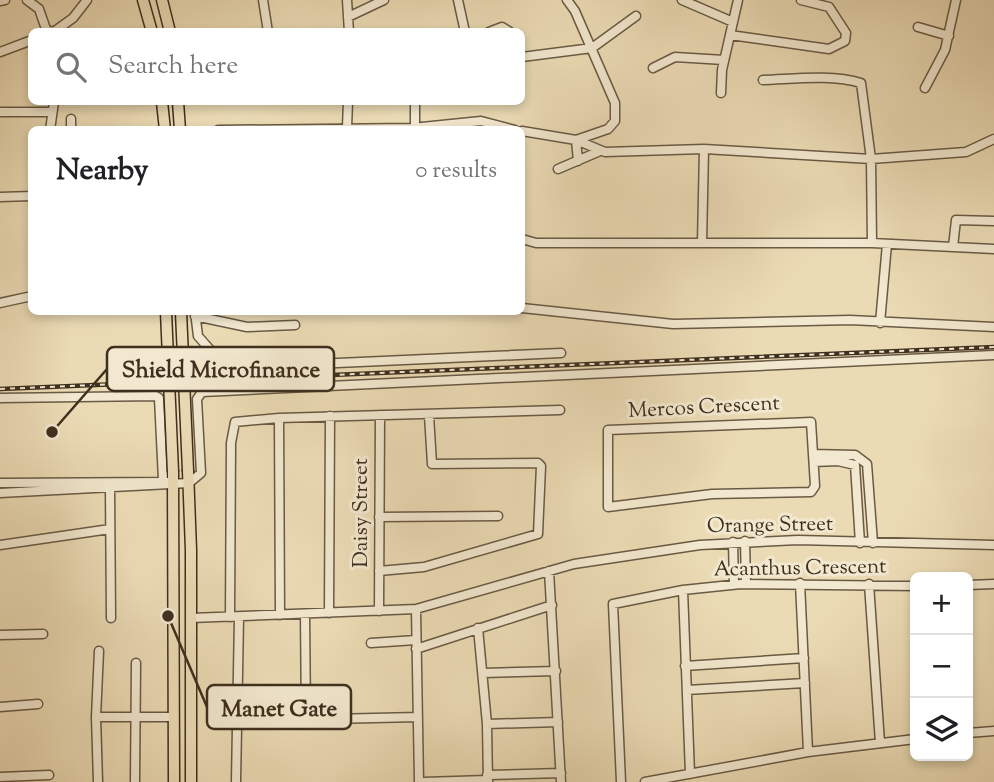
<!DOCTYPE html>
<html lang="en">
<head>
<meta charset="utf-8">
<style>
	:root { --surface:#fff; --page:#f2f2f2; --text:#202124; --muted:#757577; --line:#e0e0e0 }
	body { margin:0; font-family:"Sorts Mill Goudy",serif; background:var(--page); color:var(--text) }
	.controls { position:absolute; right:21px; bottom:21px; display:grid; overflow:hidden; border-radius:10px; box-shadow:0 4px 10px #0003 }
	.controls button { width:63px; height:63px; display:grid; place-items:center; padding:0; border:0; border-bottom:2px solid var(--line); background:var(--surface); color:var(--text); font:35px sans-serif }
	.list { margin:0; padding:0; list-style:none }
	h2 { display:flex; justify-content:space-between; align-items:center; height:91px; margin:0; padding:0 28px; font-size:30px }
	h2 small { font-size:23px; font-weight:400; color:var(--muted) }
	.icon { flex:none; width:38px; height:38px; fill:none; stroke:currentColor; stroke-width:2; stroke-linecap:round; stroke-linejoin:round }
	.map { position:relative; flex:none; width:994px; height:782px; overflow:hidden }
	.search { position:absolute; background:var(--surface); box-shadow:0 4px 10px #0003; left:28px; top:28px; width:497px; height:77px; display:flex; align-items:center; gap:18px; box-sizing:border-box; padding:0 24px; border-radius:10px; color:var(--muted); font-size:26px }
	.panel { position:absolute; background:var(--surface); box-shadow:0 4px 10px #0003; left:28px; top:126px; width:497px; height:189px; border-radius:10px }
	.map>svg:first-child { display:block }
	.lines { fill:none; stroke-linecap:round; stroke-linejoin:round }
	.minor-casing { stroke:#695a44; stroke-width:11 }
	.major-casing { stroke:#3e2f1f; stroke-width:13 }
	.minor { stroke:#f2e8cf; stroke-width:8 }
	.major { stroke:#ebdbb5; stroke-width:10 }
	.rail-casing { stroke:#3e2f1f; stroke-width:4.5 }
	.rail { stroke:#f2e8cf; stroke-width:2; stroke-dasharray:5; stroke-linecap:butt }
	.major-bridge-casing { stroke:#3e2f1f; stroke-width:13; stroke-linecap:butt }
	.major-bridge { stroke:#ebdbb5; stroke-width:10 }
	.labels { text-anchor:middle; dominant-baseline:central; stroke-width:6; stroke-linejoin:round; paint-order:stroke }
	.street-label { font-size:21px; fill:#3e2f1f; stroke:#f2e8cf }
	.leader { fill:none; stroke:#3e2f1f; stroke-width:2.5 }
	.callout-dot { fill:#3e2f1f; stroke:#f2e8cf; stroke-width:2.5 }
	.callout { fill:#f2e8cf; stroke:#3e2f1f; stroke-width:2.5 }
	.callout-label { font-size:23px; text-anchor:middle; font-weight:bold; fill:#3e2f1f }
</style>
</head>
<body>
<div class="map">
<svg width="994" height="782" viewBox="0 0 994 782">
	<rect width="100%" height="100%" fill="#ebdbb5"/>
	<filter id="stains"><feTurbulence type="fractalNoise" baseFrequency=".00286" numOctaves="4"/><feColorMatrix values="0 0 0 0 .2 0 0 0 0 .09 0 0 0 0 .02 0 0 0 .5 -.17"/></filter>
	<radialGradient id="worn" r=".72"><stop offset=".6" stop-color="#630" stop-opacity="0"/><stop offset="1" stop-color="#630" stop-opacity=".3"/></radialGradient>
	<g class="lines">
		<g class="minor-casing">
			<path id="minor" d="M27,0L39,9L46,29
				M263,0L268,32
				M347,0L349,32
				M458,0L465,32
				M567,0L575,11L615,103V121L608,129L576,140L578,161
				M682,0L733,22
				M0,1L5,0
				M348,17L384,0
				M918,27L949,36
				M43,32L55,31L73,18L87,0
				M489,32L502,27L510,32
				M730,35L829,49L845,41L846,33L829,7L801,0
				M0,52L32,40
				M522,57L592,48L636,16
				M653,68L675,57L724,60
				M763,80C794,79 831,74 861,83L871,159L872,243
				M925,88L945,50L956,0
				M721,93L722,70L738,0
				M415,102V128
				M0,112H50
				M71,119V130
				M347,127L348,102
				M50,130L54,102
				M218,130L412,128L481,121L515,130
				M522,131L576,140L605,152L704,149L871,159L966,152L994,139
				M558,169L600,151
				M0,197L32,196
				M522,239L536,243H872L994,249
				M702,243L704,149
				M953,247L956,220L994,221
				M0,303L32,296
				M522,308L673,324L850,320L994,327
				M195,312L198,336L226,368L561,353
				M195,316L247,327L295,325
				M880,323L887,244
				M0,398L156,396L159,398L163,480
				M279,418L280,615
				M811,422L815,486L811,492L712,494L608,507V430Z
				M813,454L855,455L867,464L873,543
				M814,462L838,461L855,465L860,543
				M0,483L168,482
				M110,489L111,618
				M0,493L189,483L201,473L197,399L202,392L994,355
				M379,517L498,516
				M745,541L746,583
				M733,542L734,584
				M0,545L110,529
				M379,571L424,567L538,534L541,466L538,463L432,464L429,415
				M549,571L561,782
				M800,583L808,752
				M869,584L880,743
				M968,585L994,584
				M683,590L690,774
				M416,609L419,782
				M379,611L380,415
				M329,613L330,416
				M305,614L306,719
				M230,617L231,443L235,422L279,418L560,410
				M191,618L416,609L574,564L700,545L798,540L994,545
				M478,628L487,724L488,782
				M0,635L43,634
				M371,643L416,640
				M416,649L552,605
				M685,666L804,658
				M483,673L556,671
				M687,690L805,683
				M0,707L38,704
				M96,717H174
				M238,721L418,717
				M487,724L558,722
				M968,733L994,731
				M487,775L561,773
				M0,777L49,775
				M98,782L96,717L99,651
				M135,782L136,663
				M236,782L239,617
				M424,782L487,780
				M621,782L613,604L683,590L741,584L915,586
				M645,782L808,752L915,739"/>
		</g>
		<g class="major-casing">
			<path id="major" d="M143,0L152,32
				M162,0L170,32
				M162,102L165,130
				M178,102L180,130
				M188,471L191,550V782
				M173,472L174,782"/>
		</g>
		<use href="#minor" class="minor"/>
		<use href="#major" class="major"/>
		<g class="rail-casing">
			<path id="rail" d="M0,389L994,347"/>
		</g>
		<use href="#rail" class="rail"/>
		<g class="major-bridge-casing">
			<path id="major-bridge" d="M166,312L173,472
				M181,312L188,471"/>
		</g>
		<use href="#major-bridge" class="major-bridge"/>
	</g>
	<g class="labels">
		<g class="street-label">
			<text transform="translate(704 408) rotate(-3)">Mercos Crescent</text>
			<text transform="translate(362 513) rotate(-90)">Daisy Street</text>
			<text transform="translate(770 526) rotate(-1)">Orange Street</text>
			<text transform="translate(800 569) rotate(-1)">Acanthus Crescent</text>
		</g>
	</g>
	<path class="leader" d="M52 432L107 369M168 616L207 707"/>
	<g class="callout-dot">
		<circle cx="52" cy="432" r="7"/>
		<circle cx="168" cy="616" r="7"/>
	</g>
	<g class="callout">
		<rect x="107" y="347" width="227" height="44" rx="7"/>
		<rect x="207" y="685" width="144" height="44" rx="7"/>
	</g>
	<g class="callout-label">
		<text x="221" y="377">Shield Microfinance</text>
		<text x="279" y="716">Manet Gate</text>
	</g>
	<rect width="100%" height="100%" filter="url(#stains)"/>
	<rect width="100%" height="100%" fill="url(#worn)"/>
</svg>
<div class="controls">
<button>+</button>
<button>−</button>
<button><svg class="icon" aria-label="layers" viewBox="0 0 24 24"><path d="M12 4l9 5-9 5-9-5zM3 14l9 5 9-5"/></svg></button>
</div>
<div class="search"><svg class="icon" aria-label="search" viewBox="0 0 24 24"><circle cx="10" cy="10" r="6"/><path d="M15 15l6 6"/></svg>Search here</div>
<section class="panel">
<h2>Nearby<small>0 results</small></h2>
<ul class="list">
</ul>
</section>
</div>
</body>
</html>
